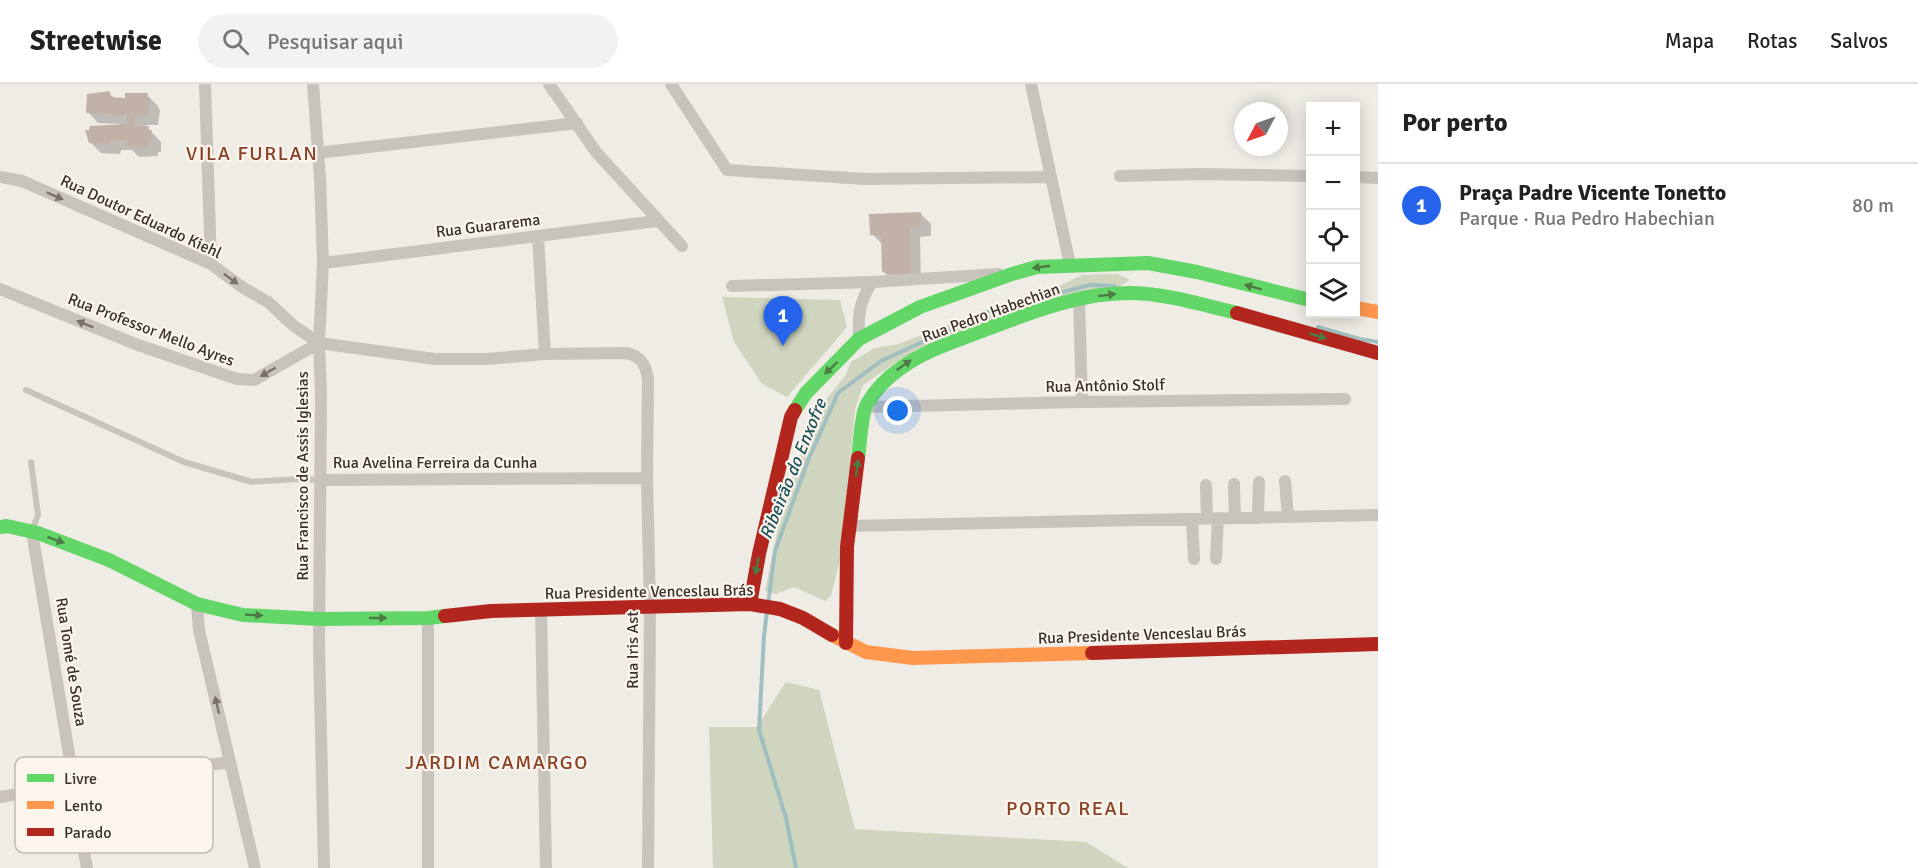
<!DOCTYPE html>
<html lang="pt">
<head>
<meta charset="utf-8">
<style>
	:root { --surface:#fff; --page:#f2f2f2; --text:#222; --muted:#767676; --line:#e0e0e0; --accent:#2563eb }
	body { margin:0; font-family:Signika,sans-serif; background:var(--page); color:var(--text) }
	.controls { position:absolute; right:18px; top:18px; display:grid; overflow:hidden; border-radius:0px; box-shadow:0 3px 15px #0003 }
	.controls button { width:54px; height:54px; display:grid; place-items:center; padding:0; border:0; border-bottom:2px solid var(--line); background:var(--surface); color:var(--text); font:30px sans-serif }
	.compass { position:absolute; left:1234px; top:18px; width:54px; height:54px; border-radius:50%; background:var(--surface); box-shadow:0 3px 15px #0003; rotate:229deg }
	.you { position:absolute; left:898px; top:327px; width:21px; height:21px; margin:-15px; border:4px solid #fff; border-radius:50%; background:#1a73e8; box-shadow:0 0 0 9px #1a73e833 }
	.badge { display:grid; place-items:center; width:39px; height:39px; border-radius:50%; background:var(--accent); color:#fff; font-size:20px; font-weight:700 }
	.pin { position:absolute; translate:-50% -50px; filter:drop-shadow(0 2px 3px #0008) }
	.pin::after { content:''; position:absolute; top:32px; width:21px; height:18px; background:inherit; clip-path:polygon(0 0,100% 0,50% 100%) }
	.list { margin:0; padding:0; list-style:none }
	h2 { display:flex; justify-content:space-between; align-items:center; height:78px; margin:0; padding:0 24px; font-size:26px }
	h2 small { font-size:20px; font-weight:400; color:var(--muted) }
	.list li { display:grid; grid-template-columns:39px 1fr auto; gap:18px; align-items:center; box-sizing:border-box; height:84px; padding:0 24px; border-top:2px solid var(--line) }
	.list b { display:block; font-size:22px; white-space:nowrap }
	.list p { margin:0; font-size:20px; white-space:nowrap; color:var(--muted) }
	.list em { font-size:20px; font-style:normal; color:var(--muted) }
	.icon { flex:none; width:33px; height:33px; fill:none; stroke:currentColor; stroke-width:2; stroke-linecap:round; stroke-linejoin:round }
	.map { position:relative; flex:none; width:1378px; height:784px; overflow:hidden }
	header { display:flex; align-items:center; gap:36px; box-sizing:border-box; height:84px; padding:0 30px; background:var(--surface); border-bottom:2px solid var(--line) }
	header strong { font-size:28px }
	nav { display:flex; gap:33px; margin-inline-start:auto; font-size:21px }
	.search { width:420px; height:54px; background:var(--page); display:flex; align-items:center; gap:15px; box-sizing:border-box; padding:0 21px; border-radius:33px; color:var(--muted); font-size:22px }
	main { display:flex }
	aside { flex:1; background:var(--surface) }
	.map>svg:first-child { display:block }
	.green { fill:#cfd5bf }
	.shadow { fill:#0003 }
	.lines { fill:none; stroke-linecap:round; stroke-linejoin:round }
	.stream { stroke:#a1bfc0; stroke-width:4 }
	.building { fill:#c2b1a7 }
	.lane { stroke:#c9c3bd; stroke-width:6 }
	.street { stroke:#c9c3bd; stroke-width:12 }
	.fast { stroke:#63d668; stroke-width:14 }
	.slow { stroke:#ff974d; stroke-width:14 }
	.jam { stroke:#b3261e; stroke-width:14 }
	.oneway { fill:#7a736d }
	.oneway2 { fill:#4c7b46 }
	.labels { text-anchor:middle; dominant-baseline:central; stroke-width:4.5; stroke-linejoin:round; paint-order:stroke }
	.street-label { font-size:16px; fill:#3a312b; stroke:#fbf5ee }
	.water-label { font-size:18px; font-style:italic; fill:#20555c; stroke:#fbf5ee }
	.quarter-label { font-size:20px; letter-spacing:1.5px; fill:#894225; stroke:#fbf5ee }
	.key { fill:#fbf5ee; stroke:#c1bab4; stroke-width:1.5 }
	.key-label { font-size:16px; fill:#3a312b }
</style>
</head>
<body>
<header>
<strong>Streetwise</strong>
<div class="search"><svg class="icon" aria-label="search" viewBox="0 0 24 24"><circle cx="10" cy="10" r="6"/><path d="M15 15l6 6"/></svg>Pesquisar aqui</div>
<nav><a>Mapa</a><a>Rotas</a><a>Salvos</a></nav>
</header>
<main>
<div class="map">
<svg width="1378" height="784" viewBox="0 0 1378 784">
	<rect width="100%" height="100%" fill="#efebe5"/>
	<path class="green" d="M1118,190L1130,196L1112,207L904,273L863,301L855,326L842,467L831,512L825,517L794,503L776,510L765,507L780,434L793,389L809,348L824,318L845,292L851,278L875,264L898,260L977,230L1053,205L1082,191Z
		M722,213L840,216L847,243L787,313L762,300L734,258Z
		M786,598L819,606L855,745L1086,758L1128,784H713L709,643H757Z"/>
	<path class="shadow" d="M109,9L115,15H127L147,11L157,21L160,26L158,41H145L161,58V68H158V72L139,73L132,66H121L120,70L101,69L91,59L120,42V40L98,39L88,28Z
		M920,129L931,140V152L920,153L921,199L894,198L884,188L883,161L872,150Z"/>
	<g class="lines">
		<path class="stream" d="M1318,243L1360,255L1378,258
			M768,520L775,467L809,374L838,309L881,277L990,227L1090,201L1114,202
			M767,527L764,552L759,646L786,734L796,784"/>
	</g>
	<path class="building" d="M110,7V13L125,14V9H148L147,13L150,14L148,31H135L134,42H149L148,46H152L151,58H148V63H128L126,56H111L110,60L89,59L85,46H89L90,42L127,40V31L86,29L87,10Z
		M921,128V143H910L911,189L896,191L882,188L881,151H870L869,130Z"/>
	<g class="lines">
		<path class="lane" d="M26,306L184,378L252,398L297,395L321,396
			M31,378L38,431L32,447"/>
		<path class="street" d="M205,0L211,180
			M313,0L320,94L323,179L319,259L321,310L319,562L324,784
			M549,0L596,68L682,162
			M671,0L727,86L865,95L1051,93
			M1031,0L1070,181
			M317,69L577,39
			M1120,92L1200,90L1310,92
			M0,93L22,97L211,180L242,203L268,218L294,242L319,259
			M1356,93L1378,94
			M538,152L545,270
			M323,179L657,137
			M732,202L872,198L999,190
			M0,205L138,261L237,295L254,296L319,259L435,275H486L545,270L626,269C641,272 646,281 648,295L647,394L650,523L648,784
			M1079,214L1082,318
			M859,255C858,230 859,219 872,198
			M865,323L1082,318L1345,315
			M321,396L647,394
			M1285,397L1288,433
			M1234,400L1235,434
			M1206,401L1207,435
			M1258,434L1259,398
			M1192,435L1194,475
			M849,442L1378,431
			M32,448L74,700L76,726L87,784
			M1216,475L1218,434
			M197,520L199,546L255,784
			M541,526L546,784
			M428,534V784
			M0,713L74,700L230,678"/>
		<path class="fast" d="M795,326L806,309L859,255L920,223L1012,190L1037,183L1148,179L1197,188L1310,216
			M858,374C860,362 861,330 867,320C875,306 888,293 901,284C924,267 953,258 979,248C1027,230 1077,209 1129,209C1165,209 1202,221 1237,229
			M0,443L7,442L38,449L109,476L197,520L243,531L320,535L428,534L445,532"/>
		<path class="slow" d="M1356,224L1378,228
			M832,551L866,568L913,574L1092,569"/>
		<path class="jam" d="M1237,229L1378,269
			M750,520L759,470L791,333L795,326
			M445,532L491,527L750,520L780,525L803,534L832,551
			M846,559L847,463L858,374
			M1092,569L1378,560"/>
	</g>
	<defs><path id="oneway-solid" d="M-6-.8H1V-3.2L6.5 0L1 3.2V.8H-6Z" transform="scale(1.5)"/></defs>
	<g class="oneway">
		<use href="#oneway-solid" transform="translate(55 112) rotate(24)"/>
		<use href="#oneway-solid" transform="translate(231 195) rotate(36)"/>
		<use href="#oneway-solid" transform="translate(85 240) rotate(-158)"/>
		<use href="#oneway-solid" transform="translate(268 288) rotate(150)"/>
		<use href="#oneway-solid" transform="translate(217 621) rotate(-103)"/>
	</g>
	<g class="oneway2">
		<use href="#oneway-solid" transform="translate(1041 183) rotate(172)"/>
		<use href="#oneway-solid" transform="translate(1253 203) rotate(-165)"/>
		<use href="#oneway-solid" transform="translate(1107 211) rotate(-7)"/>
		<use href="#oneway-solid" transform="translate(1318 252) rotate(16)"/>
		<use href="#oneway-solid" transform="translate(904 281) rotate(-35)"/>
		<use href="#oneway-solid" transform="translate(831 284) rotate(137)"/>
		<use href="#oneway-solid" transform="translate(857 384) rotate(-83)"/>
		<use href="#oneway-solid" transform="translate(56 456) rotate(20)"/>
		<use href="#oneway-solid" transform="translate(757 482) rotate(101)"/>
		<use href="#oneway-solid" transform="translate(254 531) rotate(3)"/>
		<use href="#oneway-solid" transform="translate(378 534)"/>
	</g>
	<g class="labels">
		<g class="street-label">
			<text transform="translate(141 133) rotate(25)">Rua Doutor Eduardo Kiehl</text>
			<text transform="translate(488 142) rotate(-7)">Rua Guararema</text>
			<text transform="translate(991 229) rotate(-20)">Rua Pedro Habechian</text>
			<text transform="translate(151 246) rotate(21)">Rua Professor Mello Ayres</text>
			<text transform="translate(1105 302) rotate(-1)">Rua Antônio Stolf</text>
			<text x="435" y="379">Rua Avelina Ferreira da Cunha</text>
			<text transform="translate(303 392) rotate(-90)">Rua Francisco de Assis Iglesias</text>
			<text transform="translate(649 508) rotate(-1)">Rua Presidente Venceslau Brás</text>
			<text transform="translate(1142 551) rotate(-2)">Rua Presidente Venceslau Brás</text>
			<text transform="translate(633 566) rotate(-90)">Rua Iris Ast</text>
			<text transform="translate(71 578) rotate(81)">Rua Tomé de Souza</text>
		</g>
		<g class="water-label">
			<text transform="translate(793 385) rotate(-68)">Ribeirão do Enxofre</text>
		</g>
		<g class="quarter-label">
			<text x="252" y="69">VILA FURLAN</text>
			<text x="497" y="678">JARDIM CAMARGO</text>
			<text x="1068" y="724">PORTO REAL</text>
		</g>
	</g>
	<rect x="15" y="673" width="198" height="96" rx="9" class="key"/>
	<rect x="27" y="690" width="27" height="8" fill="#63d668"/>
	<rect x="27" y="717" width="27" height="8" fill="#ff974d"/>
	<rect x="27" y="744" width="27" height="8" fill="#b3261e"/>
	<g class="key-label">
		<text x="64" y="700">Livre</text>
		<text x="64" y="727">Lento</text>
		<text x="64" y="754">Parado</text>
	</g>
</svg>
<div class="controls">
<button>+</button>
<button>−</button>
<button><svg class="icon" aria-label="locate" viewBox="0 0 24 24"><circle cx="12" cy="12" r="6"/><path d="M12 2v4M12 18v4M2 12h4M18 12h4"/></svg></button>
<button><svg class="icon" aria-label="layers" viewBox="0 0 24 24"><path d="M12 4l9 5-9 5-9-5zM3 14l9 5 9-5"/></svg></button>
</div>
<svg class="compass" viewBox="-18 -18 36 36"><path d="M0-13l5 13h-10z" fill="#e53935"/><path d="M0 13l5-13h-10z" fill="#767676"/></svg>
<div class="you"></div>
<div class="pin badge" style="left:783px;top:262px">1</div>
</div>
<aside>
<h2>Por perto<small></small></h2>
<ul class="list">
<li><span class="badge">1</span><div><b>Praça Padre Vicente Tonetto</b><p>Parque · Rua Pedro Habechian</p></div><em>80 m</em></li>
</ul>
</aside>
</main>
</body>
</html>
